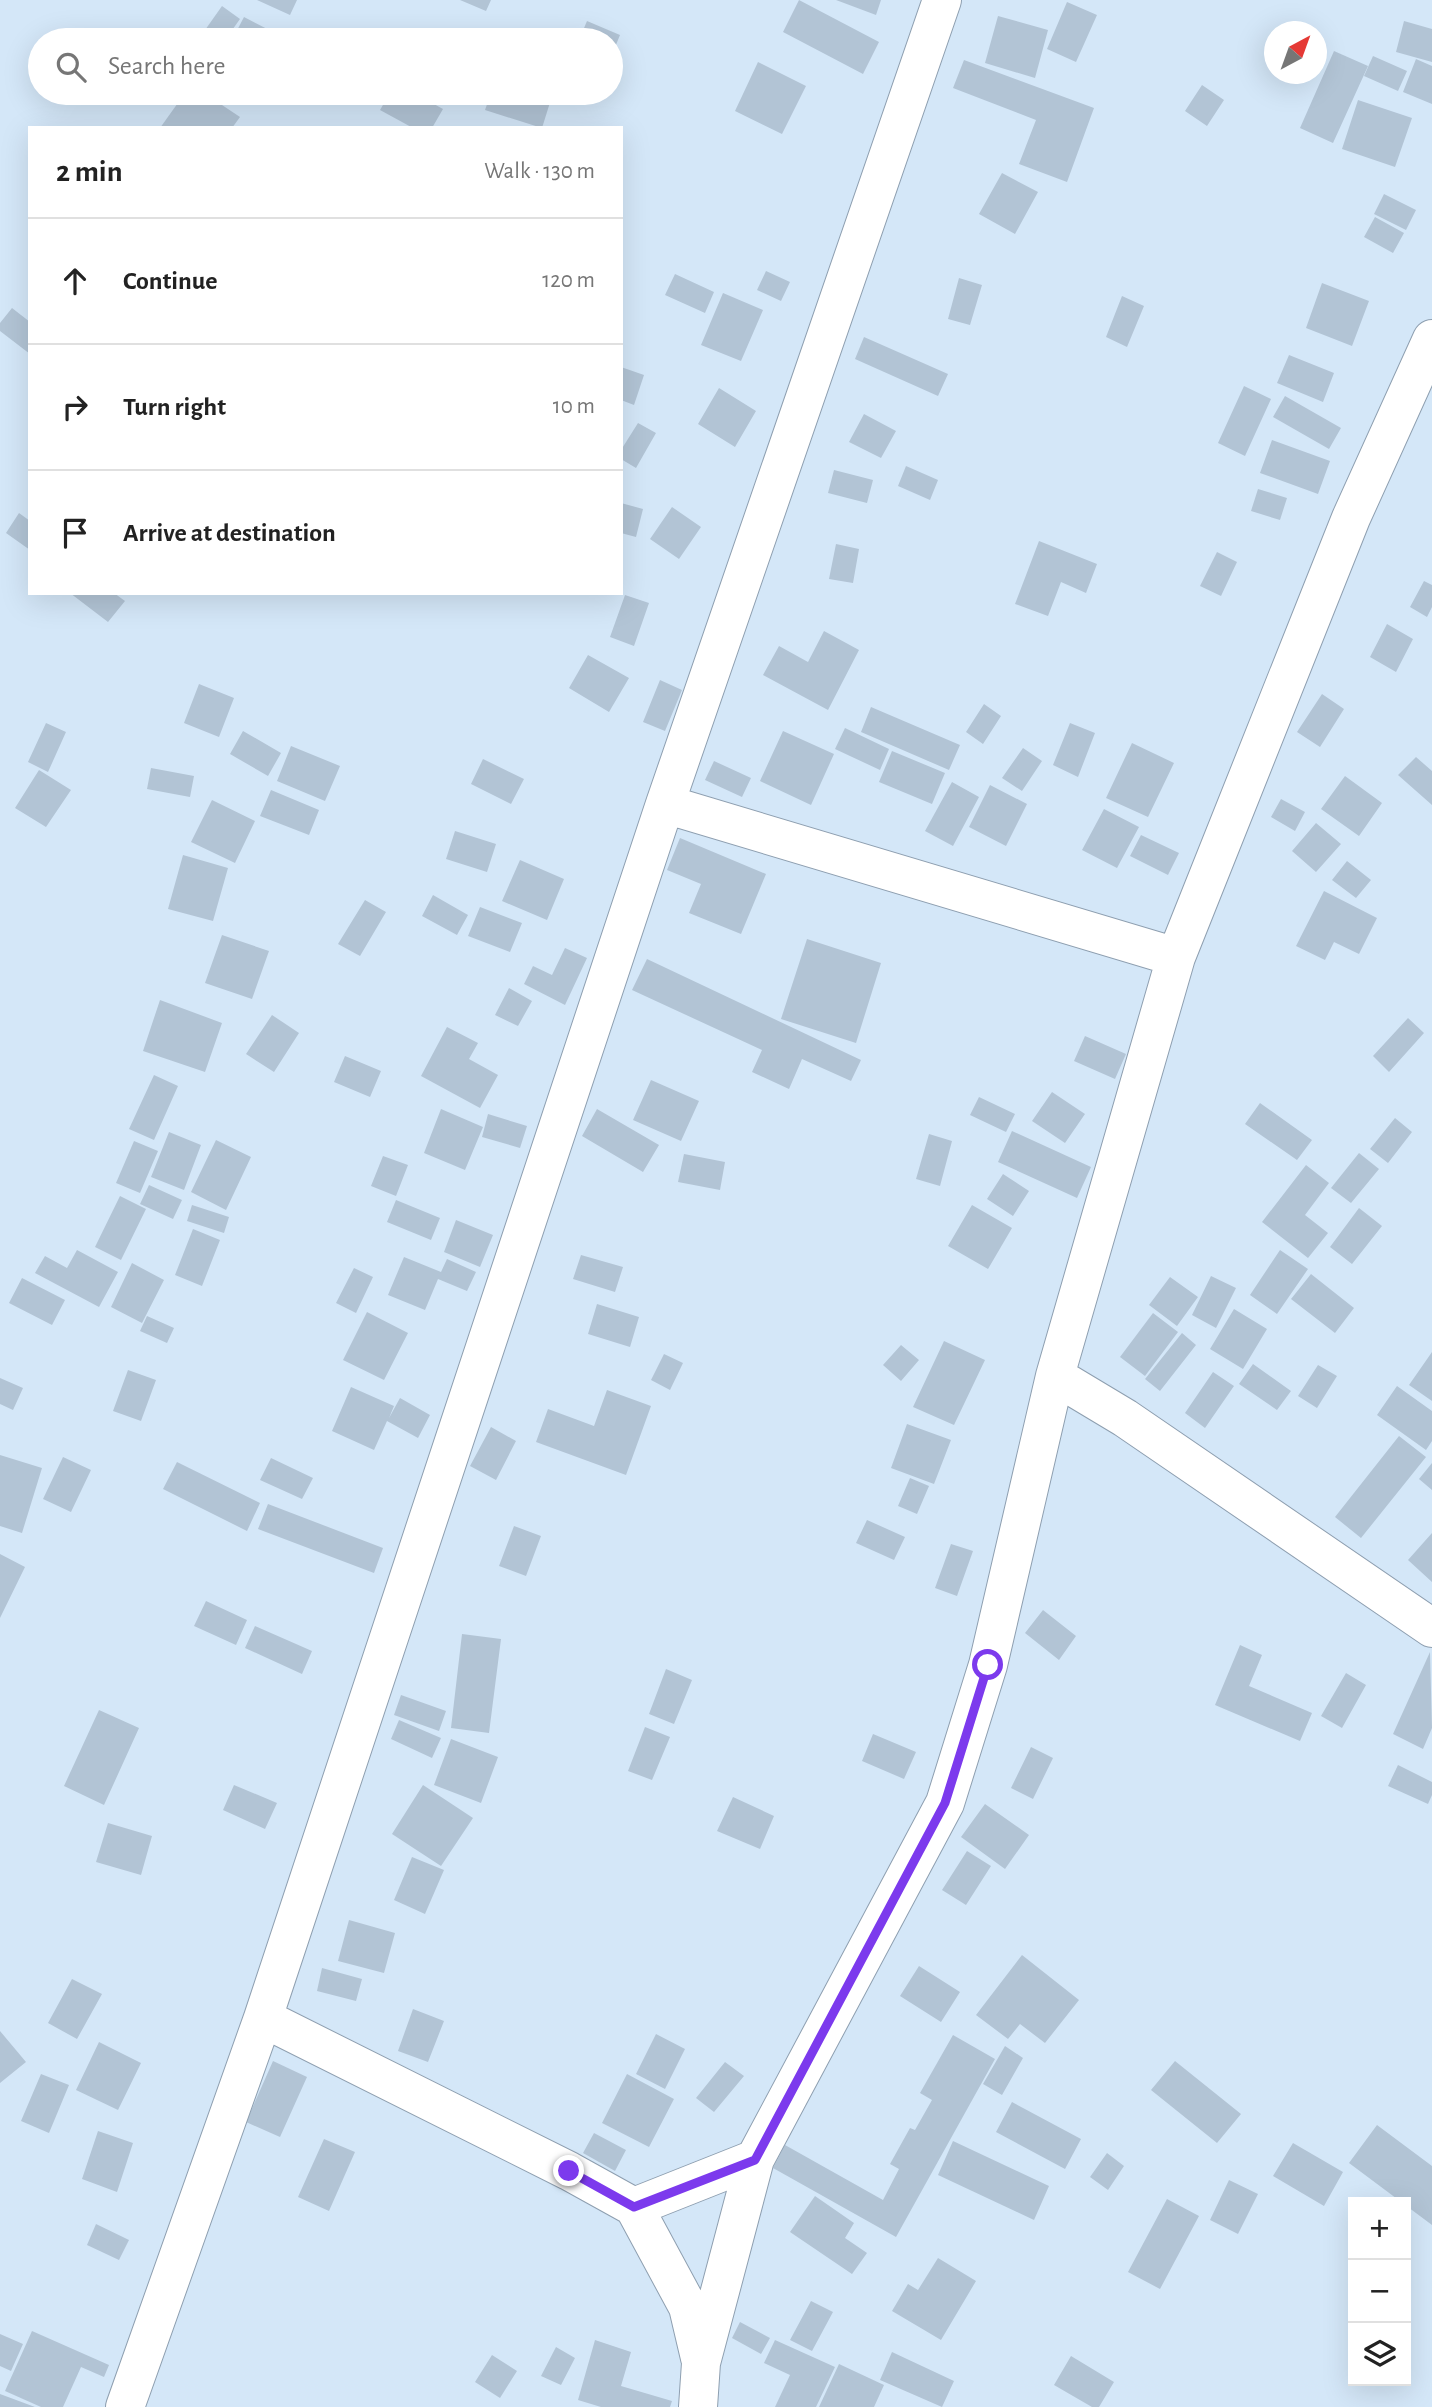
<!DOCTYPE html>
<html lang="en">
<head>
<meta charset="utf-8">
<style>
	:root { --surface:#fff; --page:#f6f6f6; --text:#222; --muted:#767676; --line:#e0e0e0 }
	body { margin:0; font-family:"Alegreya Sans",sans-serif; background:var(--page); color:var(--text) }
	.controls { position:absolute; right:21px; bottom:21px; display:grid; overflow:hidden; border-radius:0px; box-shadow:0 7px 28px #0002 }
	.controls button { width:63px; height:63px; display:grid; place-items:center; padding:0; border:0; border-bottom:2px solid var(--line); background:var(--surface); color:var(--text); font:35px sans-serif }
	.compass { position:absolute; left:1264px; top:21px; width:63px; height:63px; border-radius:50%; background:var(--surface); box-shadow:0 7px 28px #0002; rotate:41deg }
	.stop { position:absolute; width:21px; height:21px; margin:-16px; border:5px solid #7c3aed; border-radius:50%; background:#fff }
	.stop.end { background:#7c3aed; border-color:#fff; box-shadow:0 2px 7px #0008 }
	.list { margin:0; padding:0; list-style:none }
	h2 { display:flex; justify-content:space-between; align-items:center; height:91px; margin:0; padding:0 28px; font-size:30px }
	h2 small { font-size:23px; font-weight:400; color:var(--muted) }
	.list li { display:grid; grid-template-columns:46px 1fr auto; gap:21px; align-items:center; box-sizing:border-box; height:126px; padding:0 28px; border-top:2px solid var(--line) }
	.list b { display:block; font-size:26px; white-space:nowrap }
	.list em { font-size:23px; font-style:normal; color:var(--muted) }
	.icon { flex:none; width:38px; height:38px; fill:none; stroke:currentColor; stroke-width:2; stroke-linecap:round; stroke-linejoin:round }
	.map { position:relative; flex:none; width:1432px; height:2407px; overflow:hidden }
	.search { position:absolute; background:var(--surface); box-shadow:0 7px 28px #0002; left:28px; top:28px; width:595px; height:77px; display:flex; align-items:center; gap:18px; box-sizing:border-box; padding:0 24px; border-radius:38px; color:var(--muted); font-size:26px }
	.panel { position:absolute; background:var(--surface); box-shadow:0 7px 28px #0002; left:28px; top:126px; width:595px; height:469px; border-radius:0px }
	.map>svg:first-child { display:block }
	.building { fill:#b2c4d5 }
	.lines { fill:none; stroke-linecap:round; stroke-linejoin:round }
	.minor-casing { stroke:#8e9fb0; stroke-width:40 }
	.minor { stroke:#fff; stroke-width:38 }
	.route { stroke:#7c3aed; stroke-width:9 }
</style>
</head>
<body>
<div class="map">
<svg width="1432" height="2407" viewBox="0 0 1432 2407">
	<rect width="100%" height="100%" fill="#d4e7f8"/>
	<path class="building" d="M257,0H297L290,15Z
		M460,0H491L486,11Z
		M799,0L879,42L863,74L783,32Z
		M836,0H881L876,15Z
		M1067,2L1097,15L1076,62L1047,49Z
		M222,6L240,19L225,40H198Z
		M998,16L1048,30L1035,78L985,63Z
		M244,17L277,34L274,40H232Z
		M587,21L620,35L611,57V40H579Z
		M1404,21L1432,29V62L1396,52Z
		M1334,51L1368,66L1333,143L1300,128Z
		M1373,56L1407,71L1398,91L1364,76Z
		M1416,59L1432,66V104L1403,92Z
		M964,60L1094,108L1067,182L1019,164L1036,120L953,88Z
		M758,62L806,86L782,134L735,111Z
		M1202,85L1224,100L1207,126L1185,111Z
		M185,93H204L240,117L232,128H160Z
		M390,93H414L443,109L432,128H413L380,110Z
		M491,93H543L552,96L542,128L485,110Z
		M1358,100L1412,118L1395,167L1342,149Z
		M1002,173L1038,192L1015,234L979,214Z
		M1384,194L1416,210L1406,230L1374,214Z
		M1375,217L1404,233L1393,253L1364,237Z
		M766,271L790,282L781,301L757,290Z
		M675,274L714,292L705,313L665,295Z
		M959,278L982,285L970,325L948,319Z
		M1322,283L1369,301L1352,346L1306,328Z
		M723,293L763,310L741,361L701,345Z
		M1122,296L1144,306L1127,347L1106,337Z
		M12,308L30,322V354L0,331V323Z
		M864,337L948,374L938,396L855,359Z
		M1289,355L1334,373L1323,402L1277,383Z
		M621,367L644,375L634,405L621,400Z
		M1244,386L1271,399L1245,456L1218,443Z
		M719,388L756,411L735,447L698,424Z
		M1285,396L1341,428L1329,449L1273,417Z
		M864,414L896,431L881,458L849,442Z
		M638,423L656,433L636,468L621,459V450Z
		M1272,440L1330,461L1318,494L1260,473Z
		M906,466L938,480L930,500L898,486Z
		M834,470L873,480L867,503L828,493Z
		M1258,489L1287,498L1280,520L1251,511Z
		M621,503L643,509L636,537L621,533Z
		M672,507L701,527L679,559L650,539Z
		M19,513L30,521V550L6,533Z
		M1039,541L1097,564L1086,593L1061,582L1048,616L1015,604Z
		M836,544L859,549L853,583L829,579Z
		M1217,552L1237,562L1221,596L1200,586Z
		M1424,581L1432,585V607L1427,617L1410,607Z
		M70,593H114L125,601L108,622Z
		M625,595L649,603L634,646L610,637Z
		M1387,624L1413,639L1396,672L1370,657Z
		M824,631L859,650L828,710L763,675L779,646L808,662Z
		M588,655L629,678L609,712L569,688Z
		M660,680L682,690L665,731L643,722Z
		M199,684L234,698L219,737L184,723Z
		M1322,694L1344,709L1320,747L1297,732Z
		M984,704L1001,716L983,744L966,732Z
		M871,707L960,745L949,770L861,732Z
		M46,723L66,732L48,772L28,762Z
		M1070,723L1095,733L1078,777L1053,765Z
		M845,728L889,749L880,770L835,749Z
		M243,731L281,753L268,776L230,754Z
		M783,731L834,754L811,805L760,781Z
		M1132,743L1174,763L1148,817L1106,798Z
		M291,746L340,766L325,801L277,781Z
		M1023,748L1042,761L1022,791L1002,778Z
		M892,751L945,773L932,804L879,782Z
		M1416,757L1432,771V805L1398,775Z
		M483,759L524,779L511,804L471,784Z
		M714,761L751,778L742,797L705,780Z
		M151,768L194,776L190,797L147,789Z
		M39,770L71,790L46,827L15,808Z
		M1345,776L1382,803L1359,836L1321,809Z
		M952,782L979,797L953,846L925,831Z
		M990,785L1027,804L1006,846L969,827Z
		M271,790L319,810L309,835L260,816Z
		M1281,799L1305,812L1295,831L1271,817Z
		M212,800L255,821L235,863L191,842Z
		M1104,809L1139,827L1117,868L1082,850Z
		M1316,823L1341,844L1316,872L1292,851Z
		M455,831L496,844L487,872L446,859Z
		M1141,835L1179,853L1168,875L1130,856Z
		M680,838L766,874L741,934L689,913L701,884L667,870Z
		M183,855L228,868L213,921L168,909Z
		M520,860L564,879L547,920L502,901Z
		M1347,861L1371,880L1356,898L1332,880Z
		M1324,891L1377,918L1359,954L1334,942L1325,960L1296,946Z
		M433,895L468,915L457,935L422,916Z
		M365,900L386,912L360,956L338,944Z
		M480,907L522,923L510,952L468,936Z
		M222,935L269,951L252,999L205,983Z
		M807,939L881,963L856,1043L781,1019Z
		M565,948L587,958L565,1005L524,984L533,966L552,975Z
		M647,959L861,1060L851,1081L802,1059L789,1089L752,1072L762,1050L632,990Z
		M509,988L532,1001L518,1026L495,1015Z
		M160,1000L222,1023L205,1072L143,1051Z
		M272,1015L299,1033L274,1072L246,1054Z
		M1408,1018L1424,1033L1389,1072L1373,1056Z
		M447,1027L478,1043L469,1059L498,1075L480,1108L421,1076Z
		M1085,1036L1126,1054L1115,1079L1074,1061Z
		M345,1056L381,1071L370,1097L334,1082Z
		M154,1075L178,1086L154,1140L129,1129Z
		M651,1080L699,1101L681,1141L633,1120Z
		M1052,1092L1085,1114L1065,1143L1032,1121Z
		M979,1097L1015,1114L1006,1132L970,1115Z
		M1260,1103L1312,1140L1297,1160L1245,1124Z
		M441,1109L483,1127L465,1170L424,1153Z
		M597,1109L659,1145L643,1172L582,1136Z
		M488,1114L527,1126L520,1148L482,1137Z
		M1395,1118L1412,1132L1388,1163L1370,1149Z
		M1012,1131L1091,1167L1077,1198L998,1162Z
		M169,1132L201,1145L184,1190L151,1177Z
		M929,1134L952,1141L940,1186L916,1179Z
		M216,1140L251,1157L226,1210L191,1192Z
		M134,1141L158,1151L140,1193L116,1183Z
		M1359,1153L1379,1169L1351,1203L1331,1188Z
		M684,1154L725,1162L720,1190L678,1182Z
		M383,1156L408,1165L396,1196L371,1186Z
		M1306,1165L1329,1183L1305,1215L1328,1233L1308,1258L1262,1222Z
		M1003,1174L1029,1191L1013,1216L987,1199Z
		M149,1185L182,1200L173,1219L140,1204Z
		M120,1196L146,1209L121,1260L95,1247Z
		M396,1200L440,1218L431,1240L387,1222Z
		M192,1205L229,1217L224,1233L187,1221Z
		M972,1205L1012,1228L988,1269L948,1246Z
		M1359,1208L1382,1226L1352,1264L1330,1247Z
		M456,1220L493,1235L480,1267L444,1252Z
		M193,1229L220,1240L202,1286L175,1275Z
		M77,1250L118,1272L99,1307L35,1273L45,1256L67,1268Z
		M1280,1250L1308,1269L1277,1314L1250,1295Z
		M581,1255L623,1267L615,1292L573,1279Z
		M404,1257L441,1272L447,1259L476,1272L467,1291L438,1279L425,1310L388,1295Z
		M132,1263L164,1280L142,1323L111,1307Z
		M354,1268L373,1277L356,1313L336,1303Z
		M1311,1274L1354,1308L1335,1333L1291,1299Z
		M1211,1276L1236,1288L1216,1328L1192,1315Z
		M1170,1277L1198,1297L1177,1326L1149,1305Z
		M22,1278L65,1300L52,1325L9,1303Z
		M597,1304L639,1317L630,1347L588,1334Z
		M1234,1309L1267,1329L1243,1369L1210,1349Z
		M367,1312L408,1333L384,1380L343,1360Z
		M1153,1313L1178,1332L1145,1376L1120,1357Z
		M147,1316L174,1328L167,1343L140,1331Z
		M1182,1333L1196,1345L1160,1391L1145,1379Z
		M944,1341L985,1360L954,1425L913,1407Z
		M901,1345L919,1360L901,1381L883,1365Z
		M1432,1352V1401L1409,1385Z
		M664,1354L683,1363L670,1390L651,1380Z
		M1253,1364L1291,1391L1277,1410L1239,1384Z
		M1318,1365L1337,1376L1317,1408L1298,1396Z
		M128,1370L156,1380L141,1421L113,1411Z
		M1213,1372L1234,1386L1205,1428L1185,1413Z
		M0,1378L23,1388L13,1410L0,1404Z
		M1397,1386L1432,1411V1441L1426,1450L1377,1415Z
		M351,1387L394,1406L389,1418L400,1398L430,1415L418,1438L387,1421L374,1450L332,1431Z
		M607,1390L651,1406L626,1475L536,1442L548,1409L594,1426Z
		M907,1424L951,1440L934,1484L891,1468Z
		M491,1427L516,1441L496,1480L470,1466Z
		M1399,1436L1426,1457L1361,1538L1335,1517Z
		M0,1455L42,1468L22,1533L0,1526Z
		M63,1457L91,1470L71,1512L43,1499Z
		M271,1458L313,1478L302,1499L260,1480Z
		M177,1462L260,1503L247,1531L163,1489Z
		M1432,1463V1490L1419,1479Z
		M910,1478L929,1486L917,1514L898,1506Z
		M268,1504L383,1548L374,1573L258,1529Z
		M867,1520L905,1537L894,1560L856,1543Z
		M514,1526L541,1536L526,1576L499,1566Z
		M1432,1533V1582L1408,1560Z
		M951,1544L973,1551L957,1596L935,1588Z
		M0,1554L25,1567L0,1618Z
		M206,1601L247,1620L236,1645L194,1626Z
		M1043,1610L1076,1636L1059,1660L1025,1633Z
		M255,1626L312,1651L302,1674L245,1648Z
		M462,1634L501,1639L489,1733L451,1728Z
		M1240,1645L1262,1655L1249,1686L1312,1713L1300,1741L1215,1705Z
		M1430,1652L1432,1728L1423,1749L1393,1734Z
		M666,1669L692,1680L674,1724L649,1714Z
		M1346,1673L1366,1685L1342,1728L1321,1716Z
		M401,1695L446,1711L439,1731L394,1715Z
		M99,1710L139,1728L104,1805L64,1786Z
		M399,1720L441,1738L432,1758L391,1739Z
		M645,1727L670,1737L652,1780L628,1771Z
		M873,1734L916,1752L904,1779L862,1761Z
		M451,1739L498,1757L481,1803L434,1785Z
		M1031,1747L1053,1758L1033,1799L1011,1788Z
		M1398,1765L1432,1782V1795L1428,1804L1388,1786Z
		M234,1785L277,1803L265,1829L223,1810Z
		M423,1785L473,1818L441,1866L392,1834Z
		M733,1797L774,1816L760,1849L717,1831Z
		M985,1804L1029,1835L1005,1869L961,1837Z
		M108,1823L152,1836L141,1875L96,1862Z
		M967,1851L991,1866L966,1905L942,1890Z
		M412,1857L444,1870L425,1914L394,1900Z
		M349,1920L395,1933L384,1973L338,1961Z
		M1022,1955L1079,2000L1045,2043L1020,2024L1008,2039L976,2015Z
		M919,1966L960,1992L941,2022L900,1996Z
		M322,1968L362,1979L356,2001L317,1991Z
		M72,1979L102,1994L77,2039L48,2023Z
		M413,2009L444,2021L428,2062L398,2051Z
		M0,2031L26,2062L0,2083Z
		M656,2034L685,2049L665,2089L636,2074Z
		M953,2035L995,2059L896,2237L773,2168L785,2145L883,2200L899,2169L890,2164L910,2128L915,2130L932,2100L920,2093Z
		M99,2042L141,2063L118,2110L76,2090Z
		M1005,2046L1023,2058L1002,2095L983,2084Z
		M273,2061L307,2077L280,2137L246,2122Z
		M1175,2061L1241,2114L1217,2143L1151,2090Z
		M725,2062L744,2076L714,2112L696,2098Z
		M41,2074L69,2085L49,2133L21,2121Z
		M627,2074L674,2099L649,2147L602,2123Z
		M1012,2102L1081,2139L1065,2169L996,2132Z
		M1377,2125L1432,2166V2225L1349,2163Z
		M98,2131L133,2143L117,2192L82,2179Z
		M594,2133L626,2150L615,2171L583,2153Z
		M324,2139L355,2152L329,2211L298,2197Z
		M953,2141L1049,2186L1034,2220L938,2175Z
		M1293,2143L1343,2172L1324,2206L1273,2176Z
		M1107,2153L1124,2166L1108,2190L1090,2177Z
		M1229,2180L1258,2194L1238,2234L1210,2220Z
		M815,2196L854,2223L845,2238L867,2253L852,2274L790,2232Z
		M1167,2199L1199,2216L1160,2289L1128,2272Z
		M96,2224L129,2240L119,2260L87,2245Z
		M938,2258L976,2281L941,2340L892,2311L908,2284L918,2290Z
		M811,2301L833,2312L812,2351L790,2340Z
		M740,2322L770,2338L761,2354L732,2338Z
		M32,2331L109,2365L104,2377L81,2367L63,2407H41L5,2391Z
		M0,2334L23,2344L11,2371L0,2366Z
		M595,2340L631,2352L621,2386L672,2401L670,2407H601L578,2400Z
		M775,2340L835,2367L816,2407H775L790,2375L764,2363Z
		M556,2347L575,2358L561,2385L541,2376Z
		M892,2352L954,2381L942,2407L880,2380Z
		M492,2355L517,2371L500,2398L475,2382Z
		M1071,2356L1114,2382L1099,2407H1092L1054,2385Z
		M839,2364L884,2385L874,2407H819Z
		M0,2394L35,2407H0Z"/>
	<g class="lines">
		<g class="minor-casing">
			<path id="minor" d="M665,804L1176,957
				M1055,1376L1125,1418L1432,1628
				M263,2018L569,2171L634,2207L688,2307L700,2358
				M634,2207L755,2159
				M125,2407L263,2018L665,804L942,0
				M698,2407L701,2363L755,2159L945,1803L988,1665L1055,1376L1176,957L1351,518L1432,339"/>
		</g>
		<use href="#minor" class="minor"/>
	</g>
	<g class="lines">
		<path class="route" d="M569,2171L634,2207L755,2160L945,1803L988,1665"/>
	</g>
</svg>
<div class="controls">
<button>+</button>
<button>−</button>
<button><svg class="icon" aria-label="layers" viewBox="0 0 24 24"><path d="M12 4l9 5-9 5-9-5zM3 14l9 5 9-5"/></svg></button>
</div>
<svg class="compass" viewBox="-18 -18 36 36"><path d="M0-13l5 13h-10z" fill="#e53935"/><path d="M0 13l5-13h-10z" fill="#767676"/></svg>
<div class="stop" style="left:988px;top:1665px"></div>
<div class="stop end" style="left:569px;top:2171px"></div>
<div class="search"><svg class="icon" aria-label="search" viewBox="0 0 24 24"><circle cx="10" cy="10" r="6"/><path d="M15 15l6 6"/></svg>Search here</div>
<section class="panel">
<h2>2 min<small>Walk · 130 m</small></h2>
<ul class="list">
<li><svg class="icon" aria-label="ahead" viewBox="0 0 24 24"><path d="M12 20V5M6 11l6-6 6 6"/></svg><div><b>Continue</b></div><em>120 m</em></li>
<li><svg class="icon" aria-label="right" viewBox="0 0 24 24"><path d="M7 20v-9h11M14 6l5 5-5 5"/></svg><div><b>Turn right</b></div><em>10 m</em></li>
<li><svg class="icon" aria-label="arrive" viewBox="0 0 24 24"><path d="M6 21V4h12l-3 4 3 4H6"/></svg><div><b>Arrive at destination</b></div></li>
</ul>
</section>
</div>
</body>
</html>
